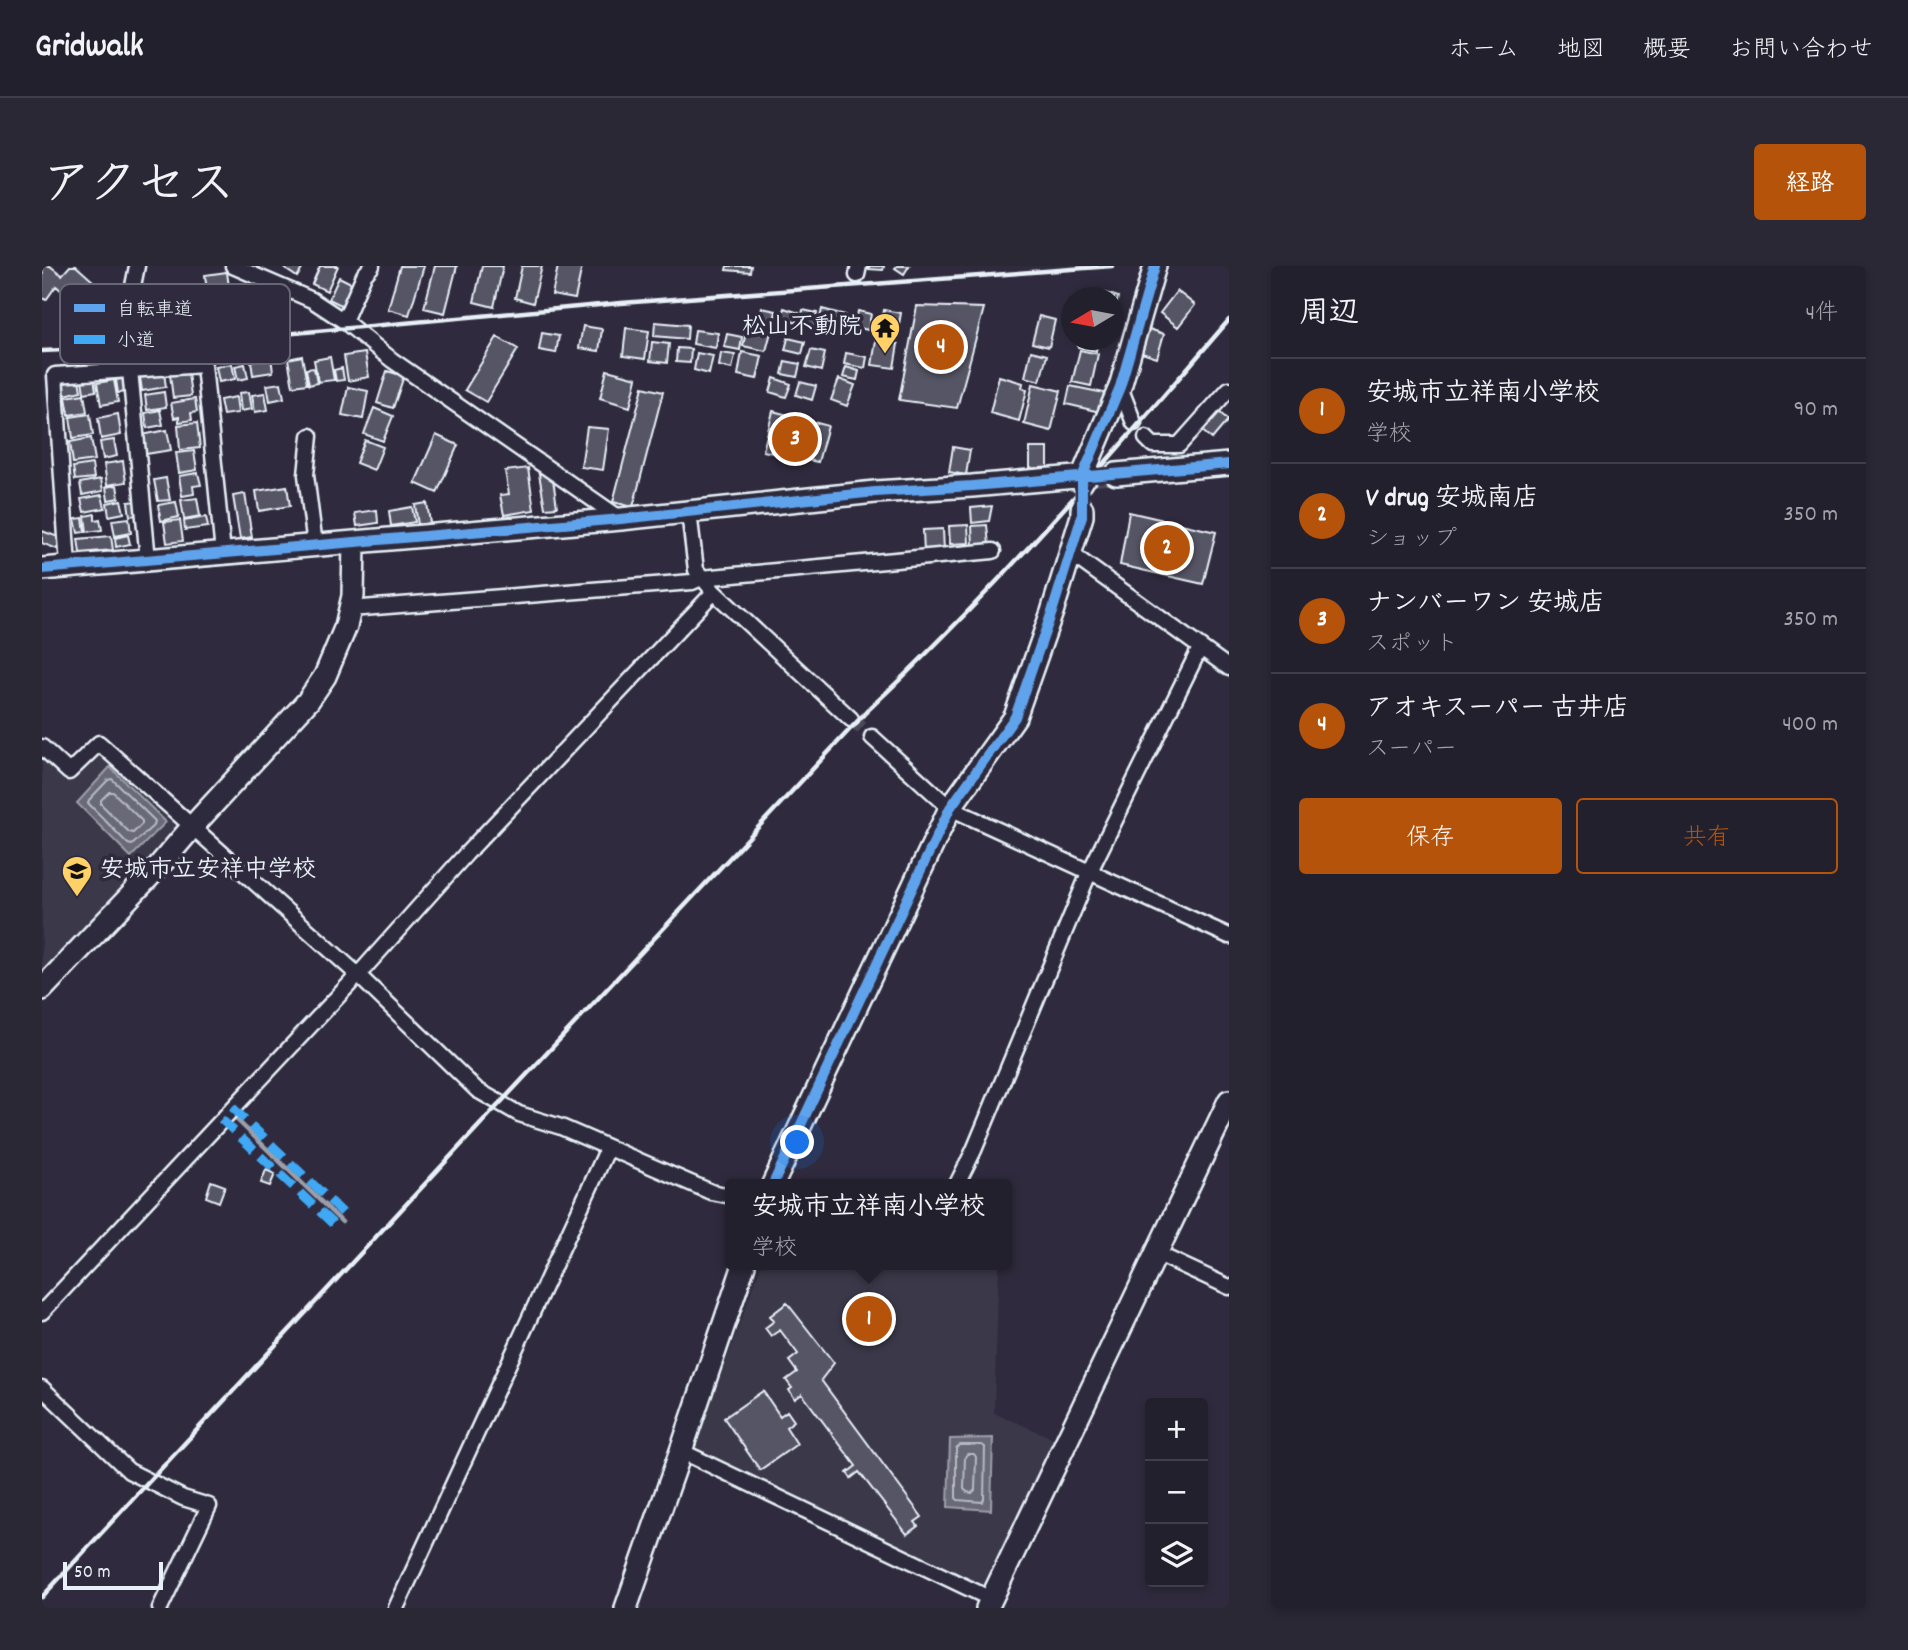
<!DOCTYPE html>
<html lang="ja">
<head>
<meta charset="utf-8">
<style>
	:root { --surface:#23202e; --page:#2b2836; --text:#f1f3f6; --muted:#a3a3aa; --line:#403e4a; --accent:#b45309 }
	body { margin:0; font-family:Dekko,"Klee One",sans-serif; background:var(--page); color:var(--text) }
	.controls { position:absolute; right:21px; bottom:21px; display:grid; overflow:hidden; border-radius:7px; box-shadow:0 4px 10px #0003 }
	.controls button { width:63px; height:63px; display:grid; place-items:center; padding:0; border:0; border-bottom:2px solid var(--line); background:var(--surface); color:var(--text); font:35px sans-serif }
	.compass { position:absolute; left:1019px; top:21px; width:63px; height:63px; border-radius:50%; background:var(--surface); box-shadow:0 4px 10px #0003; rotate:260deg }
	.scale { position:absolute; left:21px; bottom:18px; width:100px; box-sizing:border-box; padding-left:7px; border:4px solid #e8f1f8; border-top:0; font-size:19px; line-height:24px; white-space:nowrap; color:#e8f1f8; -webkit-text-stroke:5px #2f2a3d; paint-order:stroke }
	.you { position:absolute; left:756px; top:877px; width:24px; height:24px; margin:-18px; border:5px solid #fff; border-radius:50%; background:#1a73e8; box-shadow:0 0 0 10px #1a73e833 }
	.badge { display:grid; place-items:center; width:46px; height:46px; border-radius:50%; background:var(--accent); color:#fff; font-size:23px; font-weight:700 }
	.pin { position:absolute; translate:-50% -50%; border:4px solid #fff; box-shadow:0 2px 7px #0006 }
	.popup { position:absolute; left:683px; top:913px; width:287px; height:91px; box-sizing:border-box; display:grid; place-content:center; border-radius:7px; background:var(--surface); filter:drop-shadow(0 2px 5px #0005); font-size:23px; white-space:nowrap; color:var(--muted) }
	.popup b { font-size:26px; color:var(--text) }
	.popup::after { content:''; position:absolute; left:50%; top:100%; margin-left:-14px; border:14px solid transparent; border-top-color:var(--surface) }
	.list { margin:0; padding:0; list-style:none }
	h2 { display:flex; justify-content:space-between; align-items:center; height:91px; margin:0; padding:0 28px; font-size:30px }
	h2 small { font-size:23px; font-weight:400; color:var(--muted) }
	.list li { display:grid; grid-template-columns:46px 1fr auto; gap:21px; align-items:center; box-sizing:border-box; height:105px; padding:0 28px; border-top:2px solid var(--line) }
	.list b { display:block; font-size:26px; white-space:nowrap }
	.list p { margin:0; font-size:23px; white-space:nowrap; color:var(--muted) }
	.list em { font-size:23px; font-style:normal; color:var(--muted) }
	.actions { display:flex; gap:14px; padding:21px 28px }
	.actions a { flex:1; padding:16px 0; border:2px solid var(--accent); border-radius:7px; text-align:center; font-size:24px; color:var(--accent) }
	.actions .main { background:var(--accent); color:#fff }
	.icon { flex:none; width:38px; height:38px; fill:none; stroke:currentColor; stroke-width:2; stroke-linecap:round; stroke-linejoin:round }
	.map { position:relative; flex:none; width:1187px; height:1342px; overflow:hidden; border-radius:7px }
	header { display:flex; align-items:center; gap:42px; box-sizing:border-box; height:98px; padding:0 35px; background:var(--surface); border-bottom:2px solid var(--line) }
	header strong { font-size:33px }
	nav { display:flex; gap:38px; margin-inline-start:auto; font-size:24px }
	.intro { display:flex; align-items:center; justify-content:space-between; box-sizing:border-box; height:168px; padding:0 42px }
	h1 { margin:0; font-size:49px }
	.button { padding:18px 32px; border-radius:7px; background:var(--accent); color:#fff; font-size:24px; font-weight:700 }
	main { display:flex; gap:42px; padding:0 42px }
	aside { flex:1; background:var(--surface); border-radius:7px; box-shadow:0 4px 10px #0003 }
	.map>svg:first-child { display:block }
	.built { fill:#3b3749 }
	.water { fill:#696978; stroke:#9c9fab; stroke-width:2 }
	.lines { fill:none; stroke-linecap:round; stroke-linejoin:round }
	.shore { stroke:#b5bbc5; stroke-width:2 }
	.stream { stroke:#9c9fab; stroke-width:4.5 }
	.building { fill:#575565; stroke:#e8f1f8; stroke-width:2 }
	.street-tunnel { stroke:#4b4859; stroke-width:14; stroke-dasharray:14 7; stroke-linecap:butt }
	.secondary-tunnel { stroke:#4b4859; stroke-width:21; stroke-dasharray:21 10; stroke-linecap:butt }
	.street-casing { stroke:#e8f1f8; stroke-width:19 }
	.secondary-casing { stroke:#e8f1f8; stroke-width:26 }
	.street { stroke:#2f2a3d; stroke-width:14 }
	.secondary { stroke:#2f2a3d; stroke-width:21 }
	.rail { stroke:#e8f1f8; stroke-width:4.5 }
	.quiet { stroke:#3fa9f5; stroke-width:9; stroke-dasharray:18 9; stroke-linecap:butt }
	.cycleway-casing { stroke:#2f2a3d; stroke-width:15 }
	.cycleway { stroke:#60a3ed; stroke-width:10 }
	.labels { text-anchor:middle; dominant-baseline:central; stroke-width:7; stroke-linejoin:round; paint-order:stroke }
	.poi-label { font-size:24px; font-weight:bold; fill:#e8f1f8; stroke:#2f2a3d; text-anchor:end }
	.key { fill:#2f2a3d; stroke:#666675; stroke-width:2 }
	.key-label { font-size:19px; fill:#e8f1f8 }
</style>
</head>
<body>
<header>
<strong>Gridwalk</strong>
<nav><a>ホーム</a><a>地図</a><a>概要</a><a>お問い合わせ</a></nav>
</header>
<div class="intro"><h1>アクセス</h1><a class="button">経路</a></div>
<main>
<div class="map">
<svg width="1187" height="1342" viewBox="0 0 1187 1342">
	<rect width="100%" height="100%" fill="#2f2a3d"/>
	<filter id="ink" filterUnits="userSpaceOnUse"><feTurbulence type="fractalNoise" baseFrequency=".0143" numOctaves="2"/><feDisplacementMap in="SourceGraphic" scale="14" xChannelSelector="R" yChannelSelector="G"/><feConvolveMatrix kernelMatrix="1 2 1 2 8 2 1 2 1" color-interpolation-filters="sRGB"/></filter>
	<g filter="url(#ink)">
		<path class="built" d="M56,486L138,557L0,706V489L26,515Z
			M719,999H957L952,1147L1016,1174L941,1324L651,1186Z"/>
		<path class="water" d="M68,501L124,556L89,591L35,537Z
			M951,1172L949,1244L906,1241L908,1173Z"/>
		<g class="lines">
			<path class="shore" d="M70,513L113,555L112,559L90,579L86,578L46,537L47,534L66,514Z
				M67,526H71L100,555V558L91,567L87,566L59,538V534Z
				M918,1179H940L943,1181L942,1233L940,1236L916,1234L914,1232V1182Z
				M925,1188H932L934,1191L933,1224L930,1227L925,1226L922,1223L923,1191Z"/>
			<path class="stream" d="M193,852L300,956"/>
		</g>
		<path class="building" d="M1,0H8L20,9L28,0H34L61,24L43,44L14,20L4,34L0,32Z
			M245,0H262L255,11L243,3Z
			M278,0H296L285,25L270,18Z
			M358,0H382L367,49L346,43Z
			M393,0H415L403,47L382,42Z
			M440,0H461L452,41L432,36Z
			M480,0H500L491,37L473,32Z
			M516,0H540L533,33L510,29Z
			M685,0H709L708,6L684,4Z
			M827,0H842L841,4L827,3Z
			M855,0H867L862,8L853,2Z
			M185,6L188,29L166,32L163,9Z
			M297,11L313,19L303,41L287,33Z
			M1135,25L1153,39L1136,61L1118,47Z
			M1064,27L1076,31L1072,50V32H1063Z
			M188,33L190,56L167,58L164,36Z
			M875,40L942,42L915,142L857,134Z
			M720,42L734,45L732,55L717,52Z
			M742,42L757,47L755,57L739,52Z
			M780,43L803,49L798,70L775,65Z
			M761,44L775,47L772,62L758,59Z
			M842,44L859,47L855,69L838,66Z
			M816,45L829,48L826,64L813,61Z
			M997,50L1013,54L1007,81L990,77Z
			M613,56L646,59L645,73L612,70Z
			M541,60L560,63L557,85L537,82Z
			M705,61L729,66L724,85L701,80Z
			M584,62L607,65L603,93L581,90Z
			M1104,62L1122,68L1115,92L1097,86Z
			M653,64L676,67L674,82L651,78Z
			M500,67L517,70L514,87L497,84Z
			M685,68L700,71L698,84L682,81Z
			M455,71L476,83L444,136L423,124Z
			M746,72L763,76L760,88L743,84Z
			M834,74L856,78L852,102L830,99Z
			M1037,74H1056L1054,85L1036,81Z
			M610,76L627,78L625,97L608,95Z
			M635,82L649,83L648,97L634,96Z
			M769,84L783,87L779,105L764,101Z
			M1038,84L1056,88L1049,120L1030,116Z
			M989,85L1005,89L998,115L983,111Z
			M700,86L720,90L715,113L696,109Z
			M323,87L327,111L306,115L302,90Z
			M655,87L671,90L667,108L652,104Z
			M679,87L693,89L690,103L677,100Z
			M804,87L825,91L823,102L802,98Z
			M260,90L265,118L251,120L246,93Z
			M229,91L231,106L211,109L209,95Z
			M288,91L292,114L276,116L272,94Z
			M743,95L758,98L755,111L740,108Z
			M190,98L193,113L177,116L174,101Z
			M203,98L206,112L196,114L193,100Z
			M804,101L817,105L815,114L801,111Z
			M272,102L275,117L267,119L264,103Z
			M300,102L302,114L294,115L292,104Z
			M565,104L595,112L588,141L558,132Z
			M345,105L362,110L351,142L335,137Z
			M122,107L124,121L100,125L98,111Z
			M146,107L149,130L131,132L128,109Z
			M957,110L981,117L980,122L985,124L977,155L948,147Z
			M52,112L54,125L42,127L40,114Z
			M83,112L85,126L76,127L74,114Z
			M732,112L749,118L744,131L728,126Z
			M797,113L813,119L805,140L789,134Z
			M37,114L39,125L23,129L21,117Z
			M72,114L76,136L59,139L55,117Z
			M758,116L774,120L770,134L754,129Z
			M239,117L242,132L228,135L225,119Z
			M991,118L1019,125L1009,165L982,158Z
			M1028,120L1062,127L1058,146L1024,138Z
			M306,121L326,125L321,153L300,149Z
			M601,121L621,126L591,241L571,236Z
			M122,126L124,141L105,144L103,129Z
			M207,126L210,143L199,145L197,127Z
			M223,127L226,144L213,146L210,129Z
			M42,128L45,146L27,149L24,131Z
			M194,131L196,147L181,149L178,134Z
			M153,133L155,146L149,147L150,154L137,156V151L132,152L129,137Z
			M332,142L351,150L341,175L322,168Z
			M118,144L121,159L105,162L103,147Z
			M1175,144L1186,154L1170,173L1158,163Z
			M731,145L786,160L776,196L721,185Z
			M48,148L51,169L31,172L28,151Z
			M76,148L79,169L59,173L56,152Z
			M155,157L158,182L138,184L136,159Z
			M545,161L567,163L561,204L539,201Z
			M125,164L129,184L104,188L100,169Z
			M394,169L416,179L395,227L373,217Z
			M49,172L53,194L31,197L28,176Z
			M72,174L75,190L61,193L58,176Z
			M323,174L341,181L332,204L314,197Z
			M911,181L928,184L924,209L907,206Z
			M988,182H1006V203L988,202Z
			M152,185L155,204L137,207L134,187Z
			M81,195L84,216L65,219L62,198Z
			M50,198L52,212L33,214L31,201Z
			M486,202L492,244L462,249L458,229L467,228L463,205Z
			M510,206L515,241L503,242L497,208Z
			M156,207L159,219L151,220L152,228L140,230L137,210Z
			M124,212L128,234L116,235L112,214Z
			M59,213L61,225L40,229L38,217Z
			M75,219L77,232L66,234L64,221Z
			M245,220L248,240L217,245L214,225Z
			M203,228L210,271L198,273L191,230Z
			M60,229L63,242L42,246L39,233Z
			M155,232L158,250L142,253L139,234Z
			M79,234L82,247L67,250L65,237Z
			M94,235L96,249L88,250L86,236Z
			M134,236L137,251L119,255L116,239Z
			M385,237L388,257L376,259L373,239Z
			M950,240L947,255L930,257L929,242Z
			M370,241L373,256L349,260L347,245Z
			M335,244L336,257L315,260L313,247Z
			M1087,246L1174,266L1161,318L1078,299Z
			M53,248V254L58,253L60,264L45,266L43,250Z
			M164,251L166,261L143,264L142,255Z
			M41,252L43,266L36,267L33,253Z
			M87,252L89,267L73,270L70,254Z
			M138,254L141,275L125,277L122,256Z
			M926,259L927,277L908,278L907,260Z
			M945,259L947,279L931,280L930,260Z
			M901,263L902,286L882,287L881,264Z
			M0,265L19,272L15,283L0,277Z
			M86,269L88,278L74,281L73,272Z
			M69,270L71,284L38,287L36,273Z
			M224,904L233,908L228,920L219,917Z
			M169,915L183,920L177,936L164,931Z
			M745,1037L792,1097L779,1114L880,1251L873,1256L876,1260L865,1268L817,1206L809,1212L805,1207L814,1200L760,1128L753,1133L747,1124L750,1122L744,1114L755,1106L747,1095L756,1088L738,1064L729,1070L723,1062L732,1055L728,1050Z
			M721,1125L738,1150L745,1145L752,1155L744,1161L755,1178L718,1204L682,1152Z"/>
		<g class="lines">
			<path class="street-tunnel" d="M809,453L830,471"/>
			<path class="secondary-tunnel" d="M1045,210L1074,208"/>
			<g class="street-casing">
				<path id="street" d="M191,0L270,34L302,55L350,94L579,253
					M815,9L817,0
					M89,27L120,31
					M87,40L95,0
					M302,55L322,9L330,0
					M88,104L106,294
					M1078,121L1092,157
					M268,170L264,209L273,279
					M1104,172L1111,179H1137L1187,123
					M647,246L654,304L672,326L809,453
					M1028,287L1187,402
					M26,300L13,109L162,99L181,287
					M308,343L650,316L659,312L951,285
					M830,471L908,542L1187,670
					M0,481L27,506L57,477L316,709L435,824L477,848L519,861L669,926L689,930
					M915,918L932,884L1047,607L1158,382
					M1114,987L1187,1021
					M0,1046L316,709L424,588L672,326
					M0,1122L87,1205L141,1232L167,1240L118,1342
					M639,1185L949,1333
					M354,1342L566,882"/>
			</g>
			<g class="secondary-casing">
				<path id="secondary" d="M1074,208L1187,198
					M1040,216V211L1078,121L1113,0
					M0,303L579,253L833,226L930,220L1045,210
					M0,723L116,601L151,560L266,435L283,410L304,360L311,330L312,276
					M731,918L908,542L973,451L1010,346L1040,250V243
					M584,1342L639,1185L702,999
					M945,1342L1187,835"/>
			</g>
			<use href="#street" class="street"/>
			<use href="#secondary" class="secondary"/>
			<path class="rail" d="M0,85L112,80L579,37L1070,0
				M0,1331L446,850L825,445C954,324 1071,189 1187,54"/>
			<path class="quiet" d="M190,841L302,948
				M179,853L291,958"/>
			<g class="cycleway-casing">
				<path id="cycleway" d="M0,303L579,253L833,226L930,220L1187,198
					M731,918L908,542L973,451L1010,346L1040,250V211L1078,121L1113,0"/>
			</g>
			<use href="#cycleway" class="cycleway"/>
		</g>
	</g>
	<defs>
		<g id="temple-pin" transform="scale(1.575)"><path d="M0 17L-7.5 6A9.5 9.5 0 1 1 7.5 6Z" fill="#ffd166" stroke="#2f2a3d"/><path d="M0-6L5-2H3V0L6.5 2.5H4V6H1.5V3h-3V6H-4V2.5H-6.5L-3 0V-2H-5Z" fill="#111"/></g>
		<g id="school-pin" transform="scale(1.575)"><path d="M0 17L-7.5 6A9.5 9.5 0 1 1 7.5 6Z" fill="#ffd166" stroke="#2f2a3d"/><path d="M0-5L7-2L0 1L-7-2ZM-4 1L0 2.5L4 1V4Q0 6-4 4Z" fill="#111"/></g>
	</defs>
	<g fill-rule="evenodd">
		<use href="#temple-pin" x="843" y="62"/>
		<use href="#school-pin" x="35" y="605"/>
	</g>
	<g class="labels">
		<g class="poi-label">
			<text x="820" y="62">松山不動院</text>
			<text x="58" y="605" text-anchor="start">安城市立安祥中学校</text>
		</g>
	</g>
	<rect x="18" y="18" width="230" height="80" rx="10" class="key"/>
	<rect x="32" y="38" width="31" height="8" fill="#60a3ed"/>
	<rect x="32" y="69" width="31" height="9" fill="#3fa9f5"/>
	<g class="key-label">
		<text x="75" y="49">自転車道</text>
		<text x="75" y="80">小道</text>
	</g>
</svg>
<div class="controls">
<button>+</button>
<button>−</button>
<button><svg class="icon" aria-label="layers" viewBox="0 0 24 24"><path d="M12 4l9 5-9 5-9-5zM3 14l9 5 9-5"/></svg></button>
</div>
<svg class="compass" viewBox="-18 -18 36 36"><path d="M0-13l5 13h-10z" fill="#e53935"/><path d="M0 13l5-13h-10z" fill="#a3a3aa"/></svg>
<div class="scale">50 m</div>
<div class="you"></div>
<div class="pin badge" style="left:827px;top:1053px">1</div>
<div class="popup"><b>安城市立祥南小学校</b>学校</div>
<div class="pin badge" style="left:1125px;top:282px">2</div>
<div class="pin badge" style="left:753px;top:173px">3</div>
<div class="pin badge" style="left:899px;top:81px">4</div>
</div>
<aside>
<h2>周辺<small>4件</small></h2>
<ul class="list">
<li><span class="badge">1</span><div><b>安城市立祥南小学校</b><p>学校</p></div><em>90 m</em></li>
<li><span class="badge">2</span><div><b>V drug 安城南店</b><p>ショップ</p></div><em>350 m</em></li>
<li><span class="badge">3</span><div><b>ナンバーワン 安城店</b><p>スポット</p></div><em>350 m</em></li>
<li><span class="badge">4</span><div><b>アオキスーパー 古井店</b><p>スーパー</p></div><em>400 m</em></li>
</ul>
<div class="actions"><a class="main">保存</a><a>共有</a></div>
</aside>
</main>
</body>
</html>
